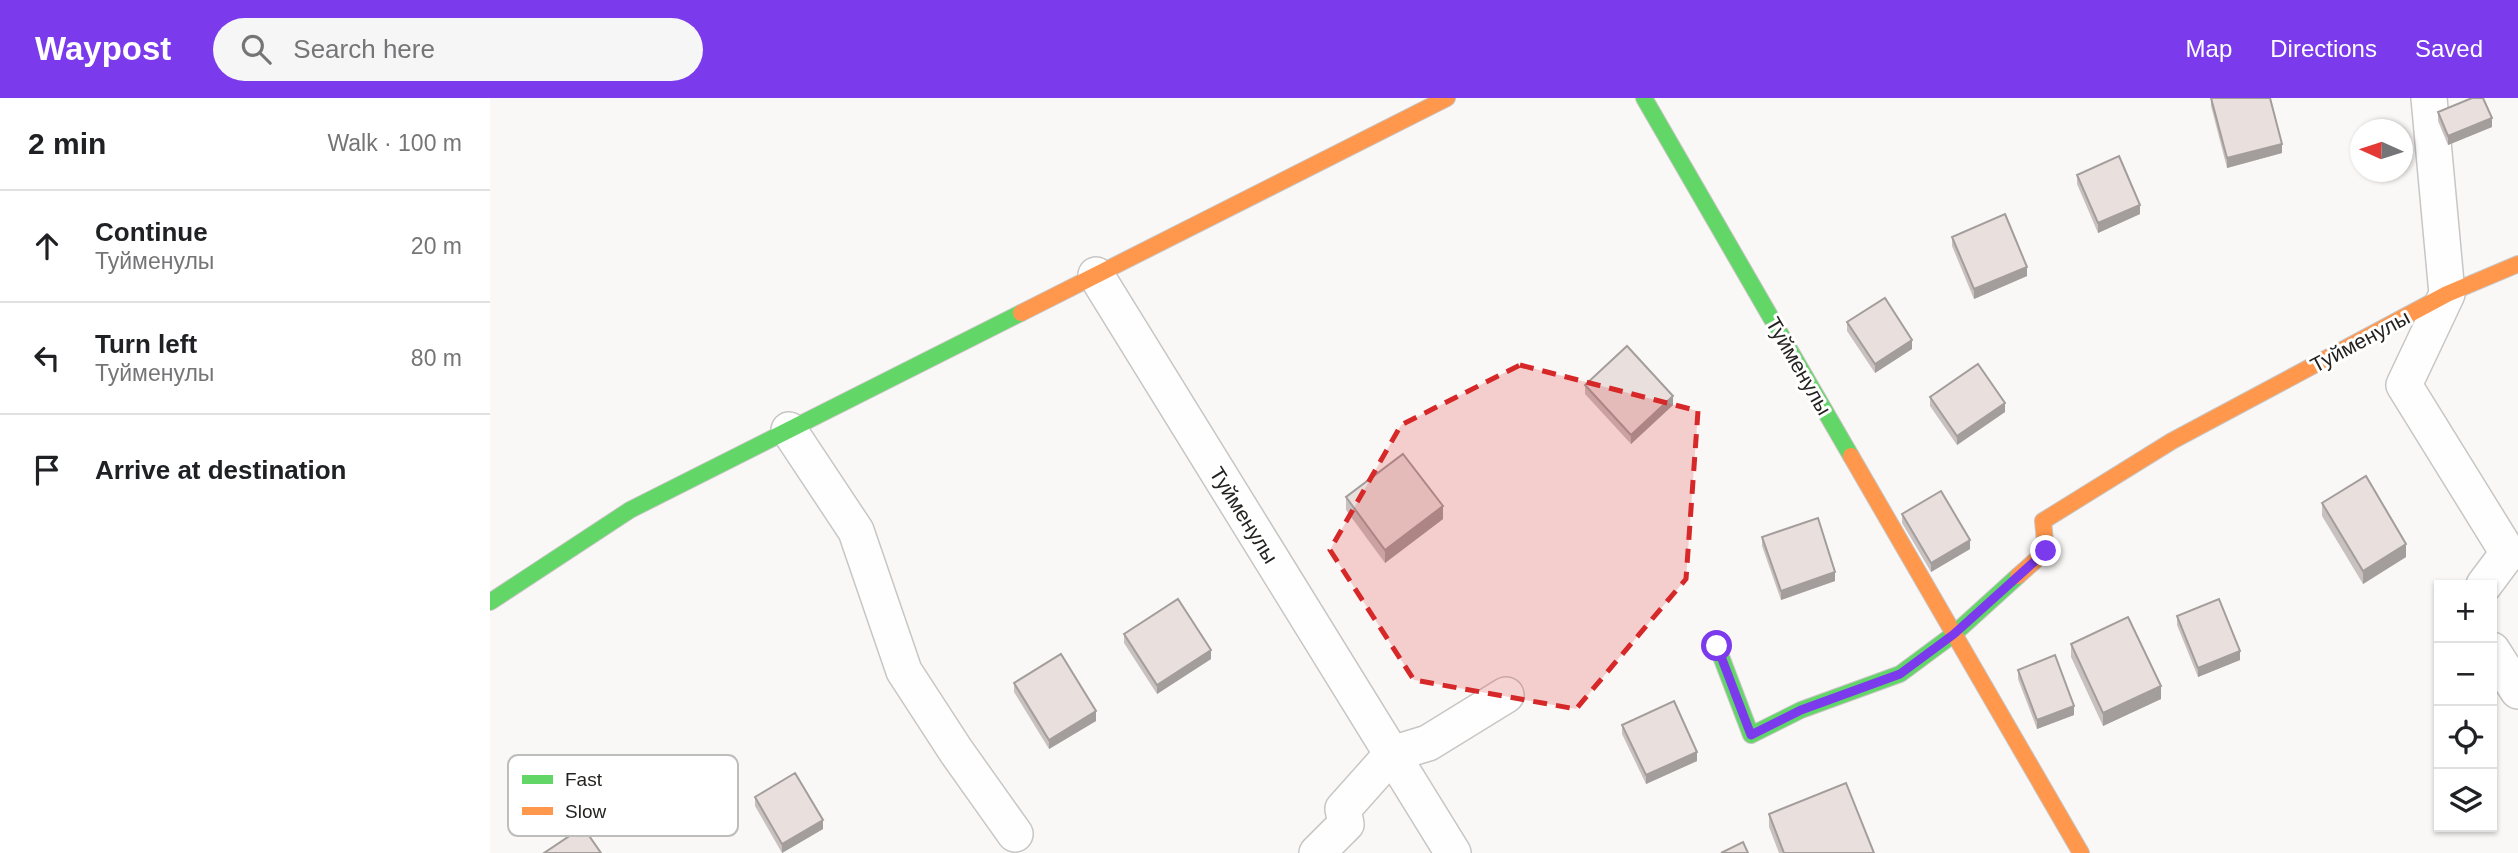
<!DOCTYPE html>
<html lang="en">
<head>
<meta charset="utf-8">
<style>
	:root { --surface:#fff; --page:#f6f6f6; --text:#202124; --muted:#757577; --line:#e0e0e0; --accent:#7c3aed }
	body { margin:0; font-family:Helvetica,sans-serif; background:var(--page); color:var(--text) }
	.controls { position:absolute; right:21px; bottom:21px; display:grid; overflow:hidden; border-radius:0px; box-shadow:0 2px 5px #0004 }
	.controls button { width:63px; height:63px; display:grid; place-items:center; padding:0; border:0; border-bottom:2px solid var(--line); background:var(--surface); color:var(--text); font:35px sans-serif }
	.compass { position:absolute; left:1860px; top:21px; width:63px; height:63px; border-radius:50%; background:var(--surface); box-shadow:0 2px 5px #0004; rotate:273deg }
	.stop { position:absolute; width:21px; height:21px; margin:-16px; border:5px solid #7c3aed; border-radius:50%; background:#fff }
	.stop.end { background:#7c3aed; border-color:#fff; box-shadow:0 2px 7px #0008 }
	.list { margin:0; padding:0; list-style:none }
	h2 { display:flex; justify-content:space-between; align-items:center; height:91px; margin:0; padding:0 28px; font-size:30px }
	h2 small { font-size:23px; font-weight:400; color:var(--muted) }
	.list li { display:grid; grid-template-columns:46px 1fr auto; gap:21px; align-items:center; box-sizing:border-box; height:112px; padding:0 28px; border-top:2px solid var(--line) }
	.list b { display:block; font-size:26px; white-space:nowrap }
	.list p { margin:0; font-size:23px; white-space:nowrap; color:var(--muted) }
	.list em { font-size:23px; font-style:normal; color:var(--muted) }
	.icon { flex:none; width:38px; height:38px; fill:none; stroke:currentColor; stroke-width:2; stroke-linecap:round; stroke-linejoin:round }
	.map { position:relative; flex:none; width:2028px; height:755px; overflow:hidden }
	header { display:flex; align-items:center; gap:42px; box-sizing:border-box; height:98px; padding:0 35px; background:var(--accent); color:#fff }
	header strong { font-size:33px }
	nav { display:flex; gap:38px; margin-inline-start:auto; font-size:24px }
	.search { width:490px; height:63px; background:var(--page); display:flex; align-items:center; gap:18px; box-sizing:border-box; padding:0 24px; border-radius:38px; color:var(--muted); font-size:26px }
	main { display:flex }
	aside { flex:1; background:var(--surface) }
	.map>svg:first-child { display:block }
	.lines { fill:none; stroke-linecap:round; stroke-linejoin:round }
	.street-casing { stroke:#c8c6c4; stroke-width:38 }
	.fast-casing { stroke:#c8c6c4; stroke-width:18 }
	.slow-casing { stroke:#c8c6c4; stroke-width:18 }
	.street { stroke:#fefefe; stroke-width:35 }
	.fast { stroke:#63d668; stroke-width:16 }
	.slow { stroke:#ff974d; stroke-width:16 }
	.wall { fill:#c8c1bf }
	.shaded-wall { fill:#a39d9b }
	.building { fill:#e9e0de; stroke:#a39d9b; stroke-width:2 }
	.route { stroke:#7c3aed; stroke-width:9 }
	.marked { fill:#d62828; fill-opacity:0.2; stroke:#d62828; stroke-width:5; stroke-dasharray:14 9; stroke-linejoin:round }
	.labels { text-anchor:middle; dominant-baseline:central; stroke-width:6; stroke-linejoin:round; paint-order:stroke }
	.street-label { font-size:21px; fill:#242321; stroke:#fff }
	.key { fill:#fff; stroke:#bdbdbc; stroke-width:2 }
	.key-label { font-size:19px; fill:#242321 }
</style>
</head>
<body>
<header>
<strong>Waypost</strong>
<div class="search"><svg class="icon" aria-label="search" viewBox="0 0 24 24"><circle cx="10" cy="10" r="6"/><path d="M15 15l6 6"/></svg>Search here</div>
<nav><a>Map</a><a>Directions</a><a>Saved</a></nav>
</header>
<main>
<aside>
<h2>2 min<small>Walk · 100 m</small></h2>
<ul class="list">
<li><svg class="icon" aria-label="ahead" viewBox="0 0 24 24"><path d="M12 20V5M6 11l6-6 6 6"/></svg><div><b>Continue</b><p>Туйменулы</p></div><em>20 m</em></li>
<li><svg class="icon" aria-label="left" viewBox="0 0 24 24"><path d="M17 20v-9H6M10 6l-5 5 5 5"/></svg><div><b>Turn left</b><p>Туйменулы</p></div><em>80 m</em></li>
<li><svg class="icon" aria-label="arrive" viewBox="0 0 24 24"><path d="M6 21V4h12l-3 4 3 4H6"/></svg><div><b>Arrive at destination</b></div></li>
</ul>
</aside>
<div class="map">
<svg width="2028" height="755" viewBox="0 0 2028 755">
	<rect width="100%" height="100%" fill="#faf8f6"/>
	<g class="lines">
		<g class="street-casing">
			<path id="street" d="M1939,0L1957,196L1914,287L2018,455L1994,487
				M606,177L963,755
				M299,332L366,433L414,573L466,653L525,736
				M2002,552L2028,593
				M827,755L856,726L853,711L902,656L938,645L1016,597"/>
		</g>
		<g class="fast-casing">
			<path id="fast" d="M1154,0L1361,358
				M0,504L140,412L531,215
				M1227,548L1261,637L1311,612L1410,576L1464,536L1528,478"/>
		</g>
		<g class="slow-casing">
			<path id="slow" d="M531,215L957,0
				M1361,358L1591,755
				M1528,478L1556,453L1553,423L1682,343L1957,196L2028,166"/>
		</g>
		<use href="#street" class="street"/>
		<use href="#fast" class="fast"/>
		<use href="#slow" class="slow"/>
	</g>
	<path class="wall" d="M1721,0L1792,55L1737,70L1721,8Z
		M1948,14L2002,29L1958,47L1948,23Z
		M1587,77L1650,116L1608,135L1587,86Z
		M1462,139L1537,178L1484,201L1462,148Z
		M1357,224L1422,251L1385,275L1357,233Z
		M1095,287L1183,307L1141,346L1095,296Z
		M1440,299L1515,314L1467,347L1440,308Z
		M856,399L953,421L895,465L856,412Z
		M1832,405L1916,459L1873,486L1832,418Z
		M1412,416L1480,451L1441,474L1412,425Z
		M1272,439L1345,483L1291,502L1272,448Z
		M1687,518L1750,562L1708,579L1687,527Z
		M634,536L721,561L667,596L634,545Z
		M1581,546L1671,601L1613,628L1581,559Z
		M1528,572L1584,617L1547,631L1528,581Z
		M524,585L606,623L559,651L524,594Z
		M1132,627L1207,663L1156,686L1132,636Z
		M265,699L333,731L292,755L265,708Z
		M1279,716L1384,755H1289L1279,729Z"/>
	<path class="shaded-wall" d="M2002,20V29L1958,47V38Z
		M1792,46V55L1737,70V60Z
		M1650,107V116L1608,135V125Z
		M1537,169V178L1484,201V191Z
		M1422,242V251L1385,275V266Z
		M1183,298V307L1141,346V337Z
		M1515,305V314L1467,347V338Z
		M953,408V421L895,465V452Z
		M1480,442V451L1441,474V465Z
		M1916,446V459L1873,486V473Z
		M1345,474V483L1291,502V493Z
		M721,552V561L667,596V587Z
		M1750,553V562L1708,579V570Z
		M1671,588V601L1613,628V615Z
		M1584,608V617L1547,631V622Z
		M606,613V623L559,651V642Z
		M1207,654V663L1156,686V677Z
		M333,722V731L292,755V746Z"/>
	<path class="building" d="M1721,0H1780L1792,46L1737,60Z
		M1982,0H1993L2002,20L1958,38L1948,14Z
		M1629,58L1650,107L1608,125L1587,77Z
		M1515,116L1537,169L1484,191L1462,139Z
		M1395,200L1422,242L1385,266L1357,224Z
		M1137,248L1183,298L1141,337L1095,287Z
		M1488,266L1515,305L1467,338L1440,299Z
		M913,356L953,408L895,452L856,399Z
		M1876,378L1916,446L1873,473L1832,405Z
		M1451,393L1480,442L1441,465L1412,416Z
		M1328,420L1345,474L1291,493L1272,439Z
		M688,501L721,552L667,587L634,536Z
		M1729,501L1750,553L1708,570L1687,518Z
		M1638,519L1671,588L1613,615L1581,546Z
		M571,556L606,613L559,642L524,585Z
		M1565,557L1584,608L1547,622L1528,572Z
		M1184,603L1207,654L1156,677L1132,627Z
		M305,675L333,722L292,746L265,699Z
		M1356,685L1384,755H1294L1279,716Z
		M93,729L111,755H54Z
		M1253,744L1258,755H1231Z"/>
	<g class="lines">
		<path class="route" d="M1227,548L1261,637L1311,612L1410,576L1464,536L1556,453"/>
	</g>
	<path class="marked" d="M1030,267L1208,313L1196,481L1086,611L924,582L840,452L911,327Z"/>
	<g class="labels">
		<g class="street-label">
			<text transform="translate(1870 243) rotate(-28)">Туйменулы</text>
			<text transform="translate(1309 268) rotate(60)">Туйменулы</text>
			<text transform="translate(754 417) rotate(58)">Туйменулы</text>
		</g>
	</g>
	<rect x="18" y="657" width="230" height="81" rx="10" class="key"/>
	<rect x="32" y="677" width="31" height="9" fill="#63d668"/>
	<rect x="32" y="709" width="31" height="8" fill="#ff974d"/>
	<g class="key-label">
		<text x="75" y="688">Fast</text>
		<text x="75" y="720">Slow</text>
	</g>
</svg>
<div class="controls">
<button>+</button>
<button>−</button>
<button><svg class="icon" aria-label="locate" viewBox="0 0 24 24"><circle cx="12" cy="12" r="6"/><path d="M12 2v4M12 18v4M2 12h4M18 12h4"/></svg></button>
<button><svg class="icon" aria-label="layers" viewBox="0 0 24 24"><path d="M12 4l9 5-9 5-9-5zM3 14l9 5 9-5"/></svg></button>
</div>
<svg class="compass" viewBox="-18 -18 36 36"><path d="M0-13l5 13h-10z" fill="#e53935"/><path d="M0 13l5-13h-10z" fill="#757577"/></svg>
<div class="stop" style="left:1227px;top:548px"></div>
<div class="stop end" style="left:1556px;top:453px"></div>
</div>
</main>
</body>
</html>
